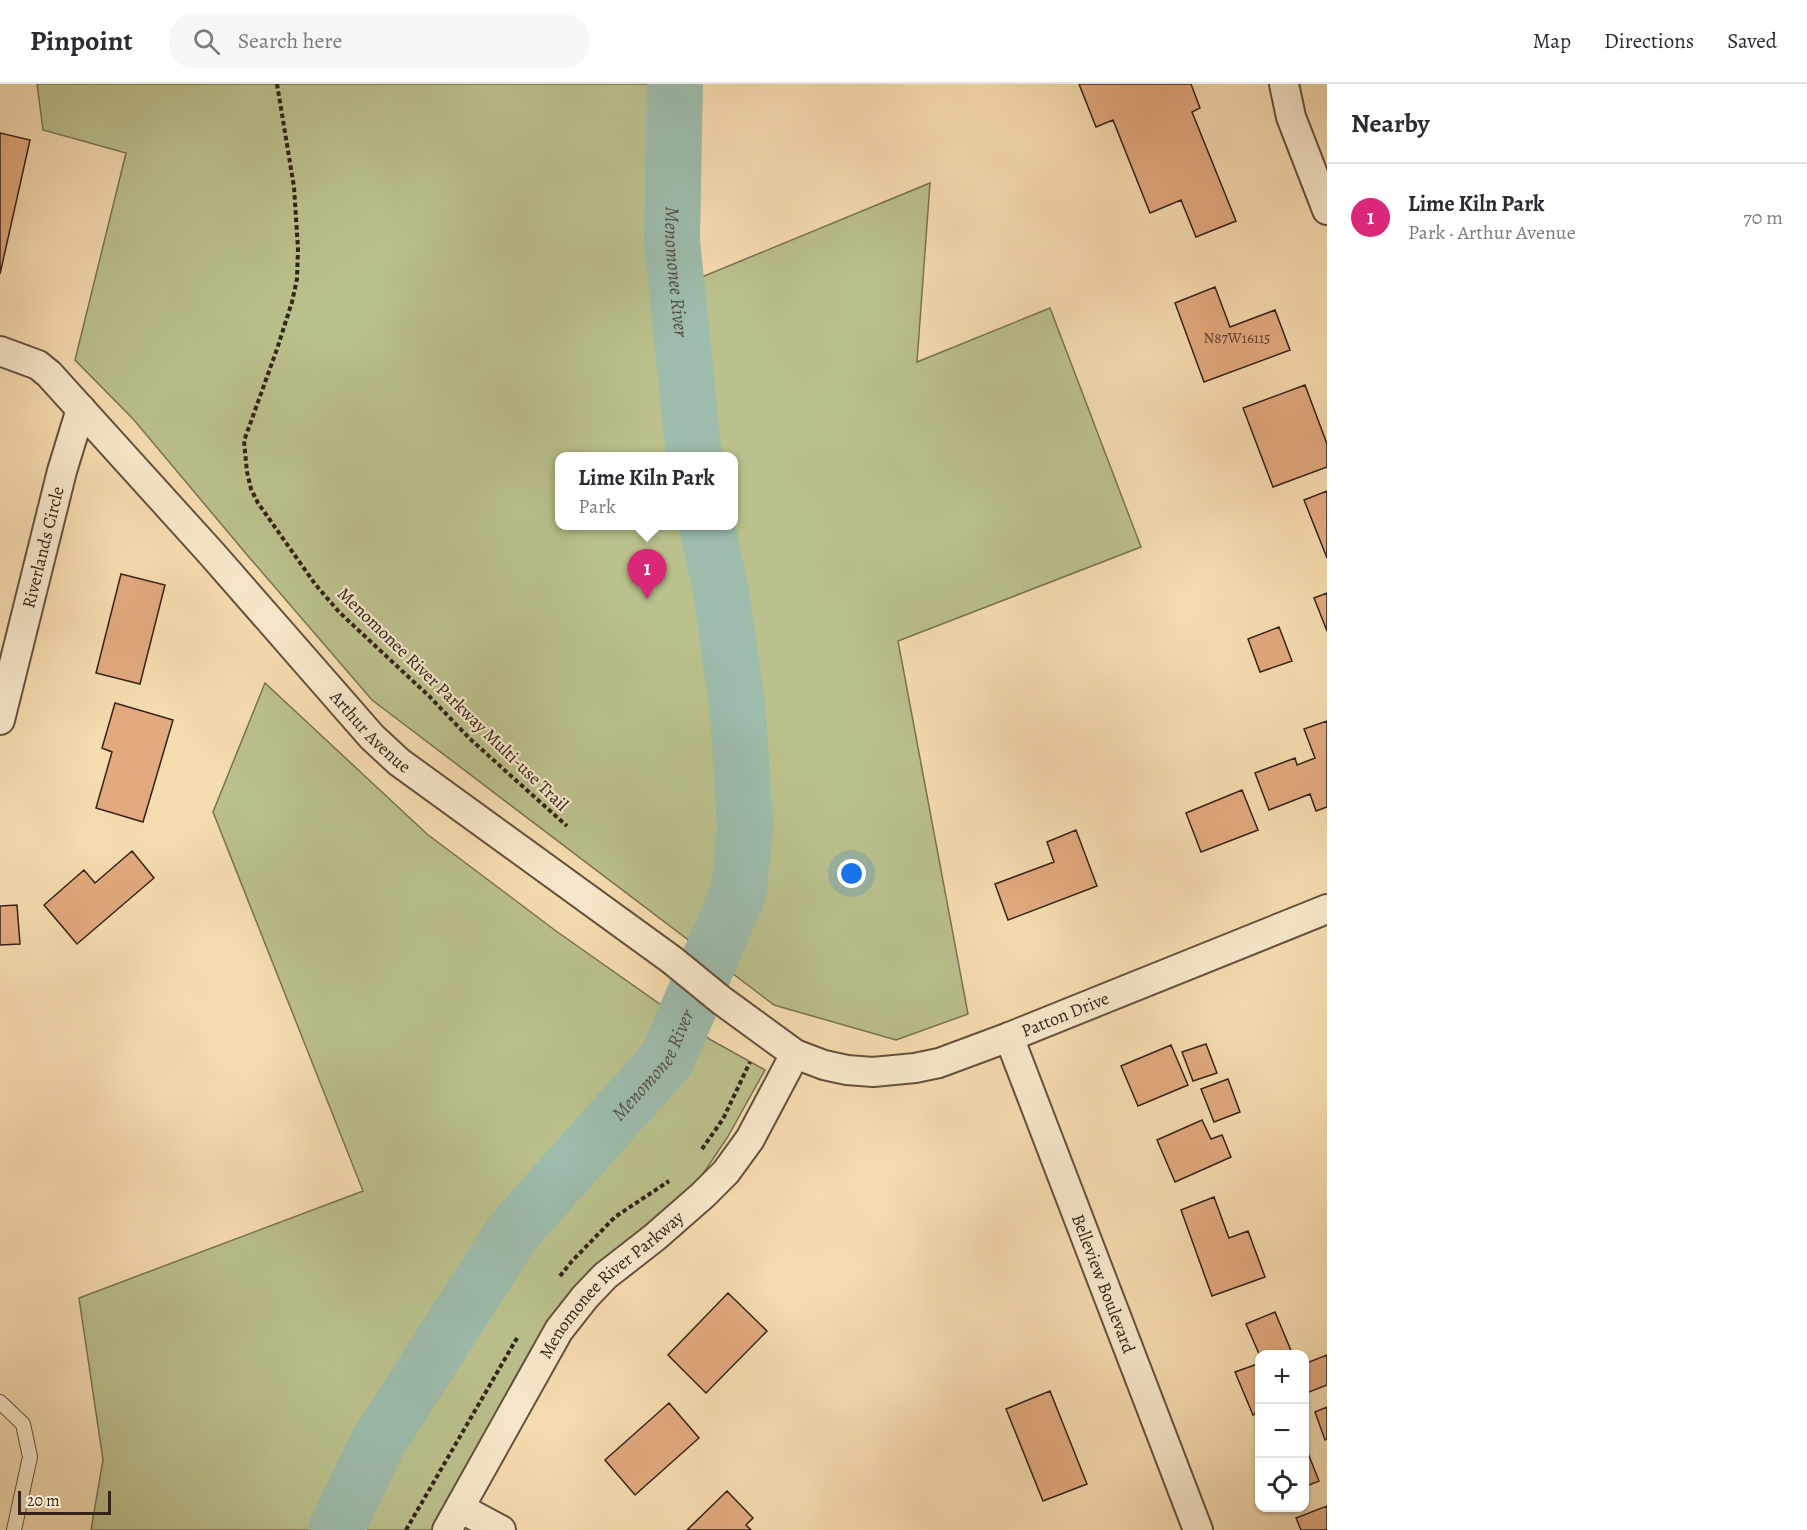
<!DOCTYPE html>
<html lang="en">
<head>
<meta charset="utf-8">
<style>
	:root { --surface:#fff; --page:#f7f7f7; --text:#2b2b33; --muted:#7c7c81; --line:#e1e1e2; --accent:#db2777 }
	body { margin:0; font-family:Alegreya,serif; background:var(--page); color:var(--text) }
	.controls { position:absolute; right:18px; bottom:18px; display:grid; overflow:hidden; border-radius:12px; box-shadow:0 2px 4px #0004 }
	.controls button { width:54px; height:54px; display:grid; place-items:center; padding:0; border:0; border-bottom:2px solid var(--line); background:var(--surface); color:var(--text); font:30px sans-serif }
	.scale { position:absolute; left:18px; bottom:15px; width:93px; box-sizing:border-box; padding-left:6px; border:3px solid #352219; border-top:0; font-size:16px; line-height:21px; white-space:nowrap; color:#352219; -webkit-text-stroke:4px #f9e9cc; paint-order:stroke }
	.you { position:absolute; left:852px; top:790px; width:21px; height:21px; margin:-15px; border:4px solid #fff; border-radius:50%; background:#1a73e8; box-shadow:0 0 0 9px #1a73e833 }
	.badge { display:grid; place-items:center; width:39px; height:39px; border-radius:50%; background:var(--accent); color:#fff; font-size:20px; font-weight:700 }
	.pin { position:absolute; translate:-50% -50px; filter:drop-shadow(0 2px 3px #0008) }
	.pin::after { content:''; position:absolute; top:32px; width:21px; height:18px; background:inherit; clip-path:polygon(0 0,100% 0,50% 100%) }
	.popup { position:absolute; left:555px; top:368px; width:183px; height:78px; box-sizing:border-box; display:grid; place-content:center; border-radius:12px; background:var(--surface); filter:drop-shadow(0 2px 4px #0005); font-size:20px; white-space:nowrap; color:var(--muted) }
	.popup b { font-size:22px; color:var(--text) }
	.popup::after { content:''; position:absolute; left:50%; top:100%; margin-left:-12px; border:12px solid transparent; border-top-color:var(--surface) }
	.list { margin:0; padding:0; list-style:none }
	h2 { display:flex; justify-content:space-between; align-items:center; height:78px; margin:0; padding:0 24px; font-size:26px }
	h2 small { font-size:20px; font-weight:400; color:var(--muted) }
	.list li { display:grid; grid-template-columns:39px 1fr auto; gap:18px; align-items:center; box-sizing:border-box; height:108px; padding:0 24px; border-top:2px solid var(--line) }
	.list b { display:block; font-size:22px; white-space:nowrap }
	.list p { margin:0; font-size:20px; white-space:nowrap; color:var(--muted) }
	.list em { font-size:20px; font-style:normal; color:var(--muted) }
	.icon { flex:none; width:33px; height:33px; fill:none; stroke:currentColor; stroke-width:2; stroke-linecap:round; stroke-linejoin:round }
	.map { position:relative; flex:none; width:1327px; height:1446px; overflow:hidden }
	header { display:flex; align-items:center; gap:36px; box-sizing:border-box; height:84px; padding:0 30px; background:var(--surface); border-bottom:2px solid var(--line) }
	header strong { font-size:28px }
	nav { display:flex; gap:33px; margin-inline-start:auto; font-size:21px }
	.search { width:420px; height:54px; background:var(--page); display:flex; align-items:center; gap:15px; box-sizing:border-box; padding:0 21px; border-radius:24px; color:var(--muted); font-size:22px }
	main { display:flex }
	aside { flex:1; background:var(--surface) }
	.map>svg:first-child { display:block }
	.green { fill:#bbc18c; stroke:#787252; stroke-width:1.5; fill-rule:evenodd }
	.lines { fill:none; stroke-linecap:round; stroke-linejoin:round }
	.river { stroke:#9dbcac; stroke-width:56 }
	.building { fill:#e3aa7f; stroke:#352219; stroke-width:1.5 }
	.lane-casing { stroke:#65513f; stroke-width:16 }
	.street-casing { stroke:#65513f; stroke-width:32 }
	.path { stroke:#352219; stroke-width:4; stroke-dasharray:4.5 3; stroke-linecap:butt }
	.lane { stroke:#f9e9cc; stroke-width:14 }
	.street { stroke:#f9e9cc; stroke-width:28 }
	.labels { text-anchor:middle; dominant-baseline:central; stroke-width:4.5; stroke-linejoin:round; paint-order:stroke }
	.number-label { font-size:15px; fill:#604432 }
	.street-label { font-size:18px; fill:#352219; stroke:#f9e9cc }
	.water-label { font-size:20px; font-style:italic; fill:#545045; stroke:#f9e9cc }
</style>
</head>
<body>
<header>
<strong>Pinpoint</strong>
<div class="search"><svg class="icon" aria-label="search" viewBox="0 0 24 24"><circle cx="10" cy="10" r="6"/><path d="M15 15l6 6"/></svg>Search here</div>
<nav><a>Map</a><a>Directions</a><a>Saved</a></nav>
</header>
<main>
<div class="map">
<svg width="1327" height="1446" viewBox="0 0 1327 1446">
	<rect width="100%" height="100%" fill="#f6ddb0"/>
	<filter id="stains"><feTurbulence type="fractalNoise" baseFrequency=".00333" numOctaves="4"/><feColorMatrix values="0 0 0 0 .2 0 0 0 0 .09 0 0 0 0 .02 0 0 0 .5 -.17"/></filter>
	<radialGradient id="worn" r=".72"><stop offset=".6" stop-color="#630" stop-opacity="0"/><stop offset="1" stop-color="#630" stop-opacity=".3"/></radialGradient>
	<path class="green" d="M37,0H659L650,61L661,207L697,195L930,99L917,278L1050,224L1141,463L898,557L968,930L896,956L774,921L372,616L248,472L134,336L75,276L126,69L43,46ZM560,372H734V442H560Z
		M265,599L427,750L556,847L711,956L765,986L727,1054L692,1106L576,1205L434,1446H91L103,1376L79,1214L363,1107L213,728Z"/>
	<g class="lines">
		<g class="river">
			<path id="s1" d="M675,0L672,157L694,372"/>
			<path id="s2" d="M336,1446L377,1360L513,1148L667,975L739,807L745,742L738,628L721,508L707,442"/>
		</g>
	</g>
	<path class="building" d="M1079,0H1191L1200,24L1192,28L1236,137L1196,153L1181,116L1150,129L1113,36L1096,43Z
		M0,49L30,56L0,190Z
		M1215,203L1230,243L1275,226L1290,266L1204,298L1175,219Z
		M1305,301L1327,360V383L1273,403L1243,324Z
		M1327,407V474L1304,416Z
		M121,490L165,501L140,600L96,589Z
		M1327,509V547L1314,514Z
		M1279,543L1292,577L1260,588L1248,555Z
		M115,619L173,636L143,738L96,724L112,668L102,664Z
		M1327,637V723L1316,727L1310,710L1269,726L1255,689L1295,674L1297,681L1315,674L1304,645Z
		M1242,706L1258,746L1201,768L1186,729Z
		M1076,746L1097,802L1008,836L995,800L1054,778L1047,758Z
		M132,767L154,794L77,860L44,821L84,786L95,799Z
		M17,821L20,860L0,861V822Z
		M1206,960L1217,989L1193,997L1182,968Z
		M1171,961L1188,1001L1138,1022L1121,982Z
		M1228,995L1240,1028L1214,1038L1201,1005Z
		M1202,1036L1211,1055L1222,1051L1231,1073L1175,1098L1157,1056Z
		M1214,1113L1229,1154L1248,1147L1265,1193L1212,1212L1181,1126Z
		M728,1209L767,1247L706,1309L668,1271Z
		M1275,1228L1292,1269L1288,1270H1260V1272L1246,1240Z
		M1327,1271V1301L1304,1310V1280Z
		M1260,1279V1328L1253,1331L1235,1288Z
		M1050,1307L1087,1400L1043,1417L1006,1325Z
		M669,1319L699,1354L635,1411L605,1376Z
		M1327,1323V1355L1325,1356L1315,1328Z
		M1304,1359L1319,1397L1304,1403Z
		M727,1407L753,1434L746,1441L751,1446H687Z
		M1327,1422V1446H1301L1296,1434Z"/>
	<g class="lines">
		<g class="lane-casing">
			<path id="lane" d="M0,1318L23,1340L30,1373L14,1446"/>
		</g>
		<g class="street-casing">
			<g id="street">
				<path d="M1284,0L1291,33L1327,126"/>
				<path id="s3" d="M0,267L38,281L49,290L212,470L372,653L399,678L672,876L721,916L795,970L824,981L847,986L873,988L915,984L939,979L1009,953L1327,825"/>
				<path id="s4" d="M0,636L62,387L81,325"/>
				<path id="s5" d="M1009,953L1198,1446"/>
				<path d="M460,1424L501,1446"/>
				<path id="s6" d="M447,1446L559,1246L585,1213L605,1192L655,1153L703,1111L726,1088L750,1055L795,970"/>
			</g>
		</g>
		<path class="path" d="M277,0L294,103L298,165L297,195L292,218L277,265L244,357L247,388L251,405L258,419L315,500L339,528L429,612L470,655L567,742
			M702,1065L723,1035L750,978
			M560,1192L572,1177L615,1133L669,1097
			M406,1446L517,1254"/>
		<use href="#lane" class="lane"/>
		<use href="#street" class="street"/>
	</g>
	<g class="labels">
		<g class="number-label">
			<text x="1237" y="254">N87W16115</text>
		</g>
		<g class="street-label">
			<text stroke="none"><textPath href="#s4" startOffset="178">Riverlands Circle</textPath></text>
			<text transform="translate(453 615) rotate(44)">Menomonee River Parkway Multi-use Trail</text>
			<text stroke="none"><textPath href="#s3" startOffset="536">Arthur Avenue</textPath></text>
			<text stroke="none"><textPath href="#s3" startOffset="1352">Patton Drive</textPath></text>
			<text stroke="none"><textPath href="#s5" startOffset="264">Belleview Boulevard</textPath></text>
			<text stroke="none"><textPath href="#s6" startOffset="298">Menomonee River Parkway</textPath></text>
		</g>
		<g class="water-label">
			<text stroke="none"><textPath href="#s1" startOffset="188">Menomonee River</textPath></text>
			<text stroke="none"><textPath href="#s2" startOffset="566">Menomonee River</textPath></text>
		</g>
	</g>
	<rect width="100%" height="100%" filter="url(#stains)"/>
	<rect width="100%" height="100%" fill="url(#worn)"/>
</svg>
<div class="controls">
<button>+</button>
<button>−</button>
<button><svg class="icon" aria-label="locate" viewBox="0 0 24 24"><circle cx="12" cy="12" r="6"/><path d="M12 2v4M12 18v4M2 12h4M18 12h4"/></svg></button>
</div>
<div class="scale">20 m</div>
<div class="you"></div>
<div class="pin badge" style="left:647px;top:515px">1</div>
<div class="popup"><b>Lime Kiln Park</b>Park</div>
</div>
<aside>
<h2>Nearby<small></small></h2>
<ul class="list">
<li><span class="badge">1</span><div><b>Lime Kiln Park</b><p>Park · Arthur Avenue</p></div><em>70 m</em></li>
</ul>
</aside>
</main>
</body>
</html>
